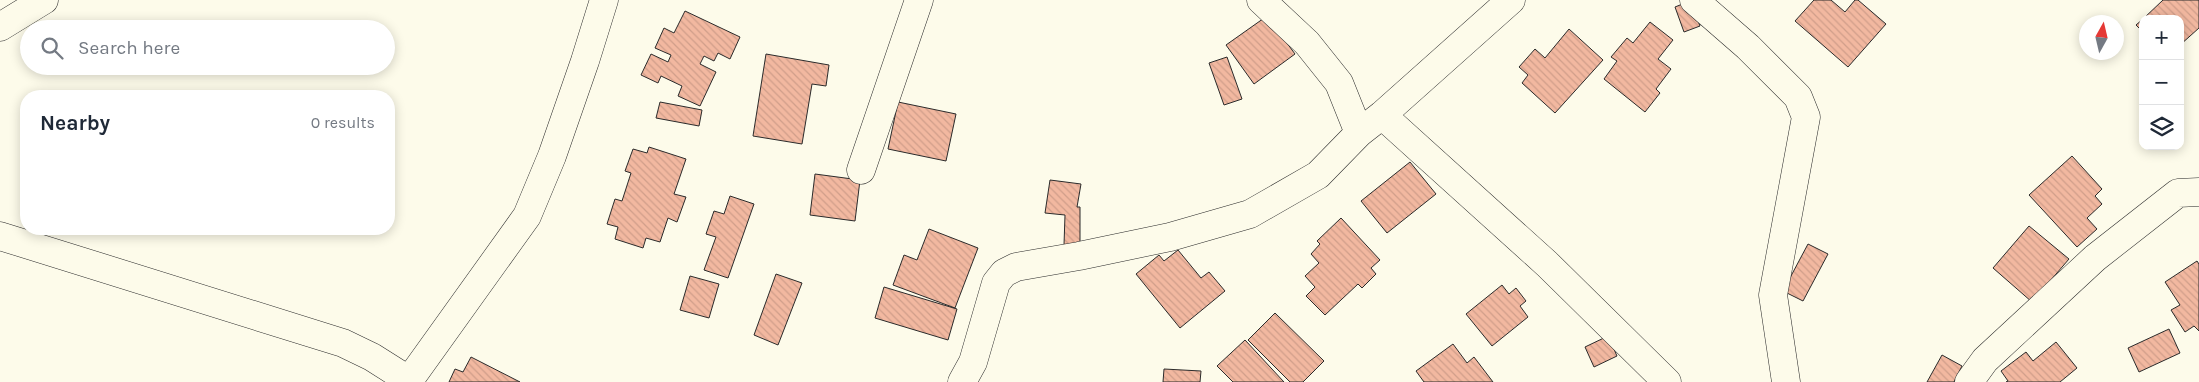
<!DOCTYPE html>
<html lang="en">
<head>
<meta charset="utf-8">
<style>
	:root { --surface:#fff; --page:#f2f2f3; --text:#1f2937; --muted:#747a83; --line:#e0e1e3 }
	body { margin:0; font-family:Karla,sans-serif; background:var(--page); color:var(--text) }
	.controls { position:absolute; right:15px; top:15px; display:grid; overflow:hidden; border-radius:10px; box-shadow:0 2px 12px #0003 }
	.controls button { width:45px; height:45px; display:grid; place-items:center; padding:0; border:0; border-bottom:1px solid var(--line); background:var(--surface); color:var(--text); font:25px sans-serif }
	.compass { position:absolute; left:2079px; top:15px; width:45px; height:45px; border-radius:50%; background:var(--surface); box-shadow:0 2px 12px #0003; rotate:8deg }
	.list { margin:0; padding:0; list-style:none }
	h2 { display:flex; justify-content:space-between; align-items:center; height:65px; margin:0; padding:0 20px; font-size:21px }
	h2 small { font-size:16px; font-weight:400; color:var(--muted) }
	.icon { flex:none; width:28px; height:28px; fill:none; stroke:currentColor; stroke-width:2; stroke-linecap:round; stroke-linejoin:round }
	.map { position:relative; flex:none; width:2199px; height:382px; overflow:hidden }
	.search { position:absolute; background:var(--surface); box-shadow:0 2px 12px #0003; left:20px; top:20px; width:375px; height:55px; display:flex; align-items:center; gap:12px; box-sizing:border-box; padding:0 18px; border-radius:28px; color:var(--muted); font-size:19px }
	.panel { position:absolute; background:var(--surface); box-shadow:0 2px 12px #0003; left:20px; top:90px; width:375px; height:145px; border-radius:20px }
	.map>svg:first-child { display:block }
	.building { fill:url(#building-back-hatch); stroke:#2b2b2b }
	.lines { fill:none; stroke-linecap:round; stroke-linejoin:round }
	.minor-casing { stroke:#2b2b2b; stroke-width:29 }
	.minor { stroke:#fdfbea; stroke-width:28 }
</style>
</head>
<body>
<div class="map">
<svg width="2199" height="382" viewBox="0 0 2199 382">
	<defs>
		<pattern id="building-back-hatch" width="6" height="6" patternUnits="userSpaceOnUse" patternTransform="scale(1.25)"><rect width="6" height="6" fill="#f2b8a0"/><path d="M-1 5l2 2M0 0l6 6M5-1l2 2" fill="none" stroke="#d09e8a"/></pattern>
	</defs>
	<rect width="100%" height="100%" fill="#fdfbea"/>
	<path class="building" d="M1814,0H1831L1845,12L1855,0H1858L1886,24L1848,67L1795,21Z
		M2163,0H2199V28L2180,45V19H2143Z
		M1690,1L1700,26L1684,32L1675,7Z
		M685,11L740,37L730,59L718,53L714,61L704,56L700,64L716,72L700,106L678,96L682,86L661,76L658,83L641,75L651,54L668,62L671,55L655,48L664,28L674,33Z
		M1267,16L1295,54L1254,84L1226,45Z
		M2143,19V32L2136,25Z
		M1650,22L1673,40L1658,59L1671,69L1656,89L1660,93L1645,112L1604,79L1617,61L1611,57L1627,38L1633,43Z
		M1569,29L1603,60L1555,113L1522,83L1528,75L1519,67L1535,49L1545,58Z
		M766,54L829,65L826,86L812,84L802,144L753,136Z
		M1227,57L1242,99L1224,105L1209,63Z
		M660,102L702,110L699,126L656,118Z
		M898,102L956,114L946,161L888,149Z
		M649,147L686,159L674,194L686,197L677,222L668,218L660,242L646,238L643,248L615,239L618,227L607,224L615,199L622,201L631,173L625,171L633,149L647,153Z
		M2072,156L2102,189L2095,196L2102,204L2087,218L2097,229L2077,247L2029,195Z
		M1410,162L1436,194L1387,233L1361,201Z
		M815,174L860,180L855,221L810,215Z
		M1050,180L1081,184L1077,207H1080V245H1064L1065,215L1045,213Z
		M730,196L754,204L728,278L704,270L716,237L706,234L714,211L724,214Z
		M1341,218L1380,260L1371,268L1376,274L1362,288L1358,284L1325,315L1306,296L1315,287L1305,276L1319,263L1311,254L1320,244L1317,241Z
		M2029,226L2069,259L2032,302L1993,268Z
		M929,229L978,248L955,308L893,285L904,255L917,260Z
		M1808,244L1828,254L1803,301L1783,291Z
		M1178,250L1201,278L1209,272L1225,291L1180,328L1136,274L1159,255L1164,261Z
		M2197,261L2199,264V331L2194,326L2185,332L2171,310L2180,305L2165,282Z
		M776,274L802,283L778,345L754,335Z
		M690,276L719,284L709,318L680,310Z
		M1502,285L1509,294L1516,288L1526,301L1520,306L1528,317L1492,346L1466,314Z
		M884,287L957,309L948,340L875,318Z
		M1275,313L1324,361L1303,382H1290L1248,340Z
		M2169,329L2180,353L2139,372L2128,348Z
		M1608,336L1617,356L1594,367L1585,347Z
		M1245,340L1284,382H1233L1217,366Z
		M2056,342L2077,368L2060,382H2006L2008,381L2001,371L2026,352L2033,361Z
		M1453,344L1467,363L1474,357L1493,382H1424L1416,371Z
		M1942,355L1962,366L1954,382H1927Z
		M471,357L520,382H449L455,369L463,372Z
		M1164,369L1201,371L1200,382H1163Z"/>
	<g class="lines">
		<g class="minor-casing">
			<path id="minor" d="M1261,0L1307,43L1339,83L1359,133
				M1694,0L1748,47L1798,97L1806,117L1773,295L1786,382
				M0,27L44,0
				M1382,115L1547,264L1667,382
				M861,170L919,0
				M0,236L343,343L372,357L410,381
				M408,382L527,216L552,156L585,61L604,0
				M962,382L973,362L996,283L1004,273L1016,267L1079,256L1170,237L1250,214L1318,175L1359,133L1382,115L1511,0
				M1969,382L1985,360L2095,258L2178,193L2199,192"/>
		</g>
		<use href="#minor" class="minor"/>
	</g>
</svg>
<div class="controls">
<button>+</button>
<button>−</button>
<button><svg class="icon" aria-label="layers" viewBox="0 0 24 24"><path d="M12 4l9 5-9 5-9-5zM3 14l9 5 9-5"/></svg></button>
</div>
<svg class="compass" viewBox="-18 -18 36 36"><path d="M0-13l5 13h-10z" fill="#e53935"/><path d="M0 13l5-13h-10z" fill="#747a83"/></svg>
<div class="search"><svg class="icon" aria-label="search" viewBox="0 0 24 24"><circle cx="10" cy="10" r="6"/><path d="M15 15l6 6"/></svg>Search here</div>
<section class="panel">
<h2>Nearby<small>0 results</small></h2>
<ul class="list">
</ul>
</section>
</div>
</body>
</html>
